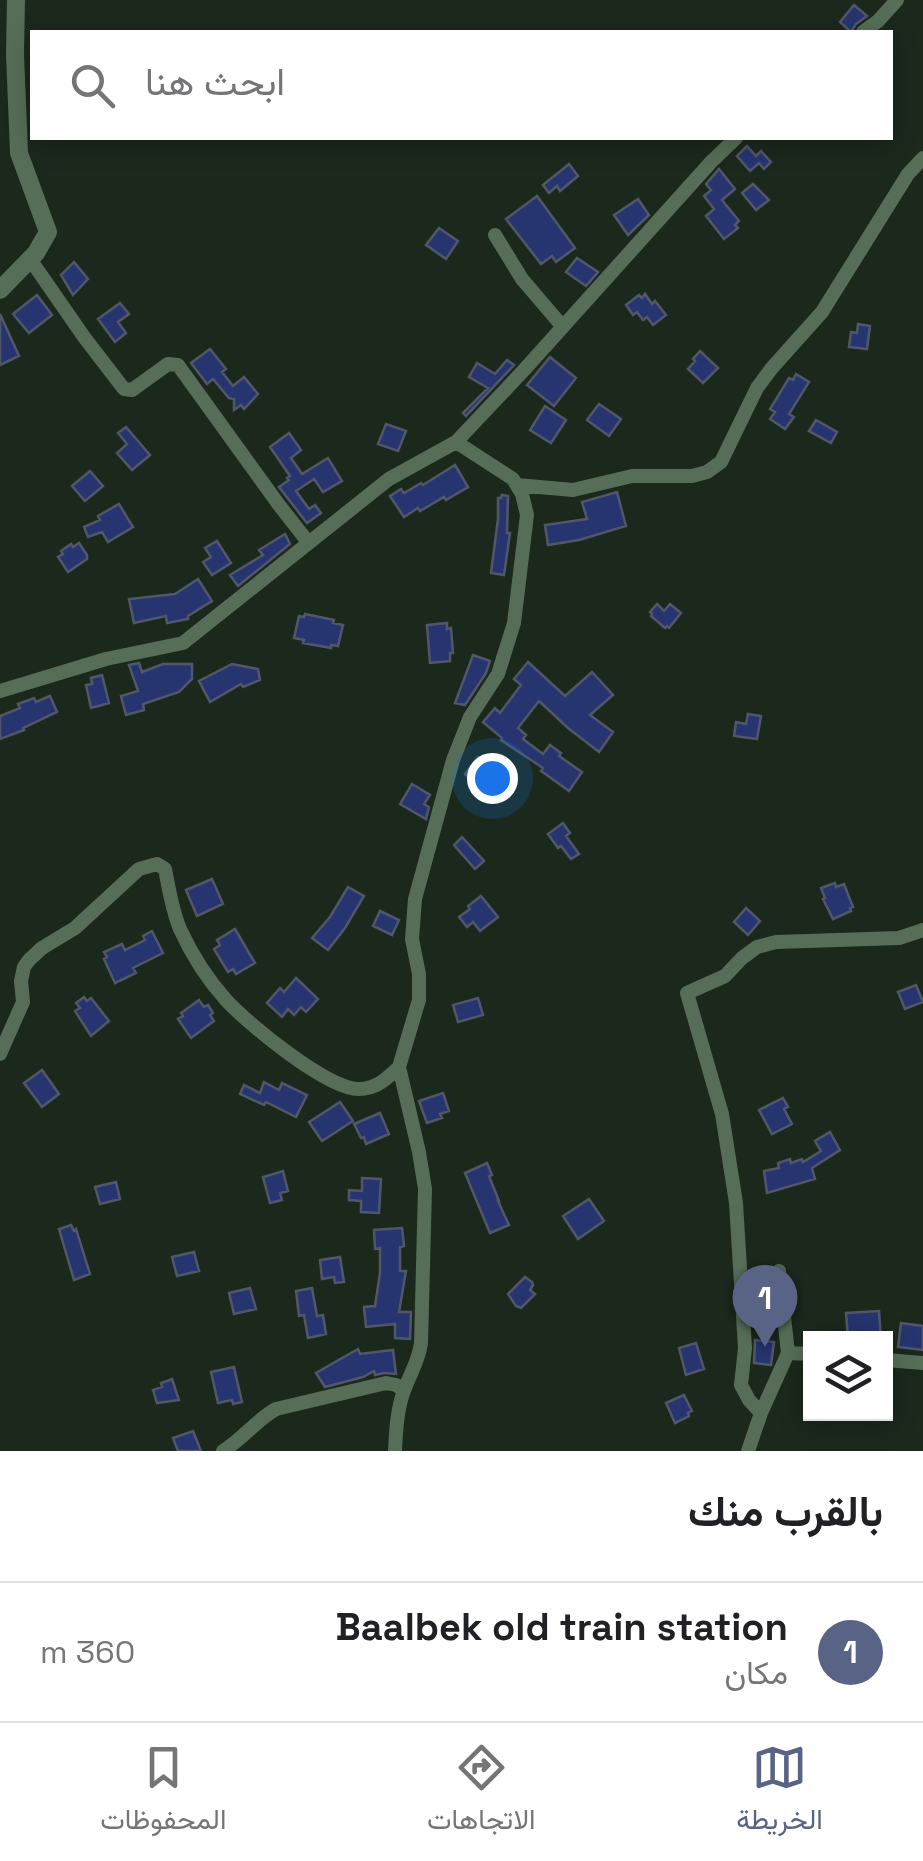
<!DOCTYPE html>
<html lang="ar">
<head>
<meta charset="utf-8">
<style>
	:root { --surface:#fff; --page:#f6f6f6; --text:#202124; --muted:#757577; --line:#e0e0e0; --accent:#586386 }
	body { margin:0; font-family:"Space Grotesk",Vazirmatn,sans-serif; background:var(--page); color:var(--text); direction:rtl }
	.controls { position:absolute; right:30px; bottom:30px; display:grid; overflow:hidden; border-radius:0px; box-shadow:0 5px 25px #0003 }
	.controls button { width:90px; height:90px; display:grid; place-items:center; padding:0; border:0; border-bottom:2px solid var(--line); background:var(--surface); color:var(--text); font:50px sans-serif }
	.you { position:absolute; left:492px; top:778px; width:35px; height:35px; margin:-25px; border:8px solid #fff; border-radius:50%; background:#1a73e8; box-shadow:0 0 0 15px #1a73e833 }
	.badge { display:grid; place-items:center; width:65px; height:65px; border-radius:50%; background:var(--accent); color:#fff; font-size:32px; font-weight:700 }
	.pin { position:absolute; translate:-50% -82px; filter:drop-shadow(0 2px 5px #0008) }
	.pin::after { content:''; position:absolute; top:52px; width:35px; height:30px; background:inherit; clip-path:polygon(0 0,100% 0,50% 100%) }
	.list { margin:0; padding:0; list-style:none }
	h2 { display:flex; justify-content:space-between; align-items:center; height:130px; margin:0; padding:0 40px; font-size:42px }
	h2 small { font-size:32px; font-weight:400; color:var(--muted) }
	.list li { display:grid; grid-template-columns:65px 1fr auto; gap:30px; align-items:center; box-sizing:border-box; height:140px; padding:0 40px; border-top:2px solid var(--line) }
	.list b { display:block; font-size:38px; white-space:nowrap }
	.list p { margin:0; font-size:32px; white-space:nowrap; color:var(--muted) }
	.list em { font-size:32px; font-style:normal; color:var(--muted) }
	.icon { flex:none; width:55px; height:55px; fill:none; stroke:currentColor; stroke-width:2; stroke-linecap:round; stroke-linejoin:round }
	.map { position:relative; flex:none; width:923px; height:1451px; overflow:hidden; direction:ltr }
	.search { position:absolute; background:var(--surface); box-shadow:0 5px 25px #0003; left:30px; right:30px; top:30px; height:110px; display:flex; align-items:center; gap:25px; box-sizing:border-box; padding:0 35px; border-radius:0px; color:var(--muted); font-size:38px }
	.sheet { height:270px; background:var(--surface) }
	nav { display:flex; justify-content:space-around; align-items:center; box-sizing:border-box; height:140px; border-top:2px solid var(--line); background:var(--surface); font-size:28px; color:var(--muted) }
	nav a { display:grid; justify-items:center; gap:5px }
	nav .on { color:var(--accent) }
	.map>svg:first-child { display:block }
	.building { fill:#263570; stroke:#515769; stroke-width:2.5 }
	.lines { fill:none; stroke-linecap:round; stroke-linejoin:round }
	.minor { stroke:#566e57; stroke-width:14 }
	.tertiary { stroke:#566e57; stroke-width:18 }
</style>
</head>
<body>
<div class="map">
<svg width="923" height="1451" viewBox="0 0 923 1451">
	<rect width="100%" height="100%" fill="#1b281c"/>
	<path class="building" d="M854,5L867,16L856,24L851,32L840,22Z
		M747,146L756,156L761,151L771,162L764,169L759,163L750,171L737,156Z
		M569,164L578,176L560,191L557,186L549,193L543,185Z
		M719,169L735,189L722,200L739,221L735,225L738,228L724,239L706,216L714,209L704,196L711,190L706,184Z
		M753,184L769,200L756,210L742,193Z
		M537,196L575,248L556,262L552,256L541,264L506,219Z
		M638,199L649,215L628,235L614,215Z
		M439,228L458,241L446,259L426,245Z
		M577,258L598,272L586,286L566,272Z
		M74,262L88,279L73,295L61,275Z
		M645,294L652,304L655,301L666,315L653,325L647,317L643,320L637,312L633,315L626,305L639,295L642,298Z
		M37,295L52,315L29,333L13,314Z
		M120,303L129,314L118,322L126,333L115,342L98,319Z
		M0,314L19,356L0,365Z
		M858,324L870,326L867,349L849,347L851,332L857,333Z
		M210,349L226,369L222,372L233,386L244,377L258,394L244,409L241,405L234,410V399L229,398L213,379L207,384L191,363Z
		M700,351L718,368L703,383L688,369L695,361L693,359Z
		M550,357L576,378L554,406L527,385Z
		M507,360L514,365L466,416L463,413L488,388L469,377L477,363L495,374Z
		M796,374L809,382L789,414L794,417L785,429L770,419L775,412L770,409L789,378L793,380Z
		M599,404L621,419L609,436L587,420Z
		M545,406L566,420L551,443L530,430Z
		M816,420L837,432L831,443L809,431Z
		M386,424L406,431L398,451L378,444Z
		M126,427L150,455L132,470L117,453L127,444L118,433Z
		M289,433L301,450L291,458L302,474L328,458L342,481L323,492L314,479L296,491L309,509L315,505L321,513L307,523L279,487L289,480L287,478L290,476L270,447Z
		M455,465L468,487L446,500L444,497L420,511L418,508L404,517L390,496L401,489L404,493L421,483L423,485Z
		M90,471L103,486L85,501L72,486Z
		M617,492L626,526L579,540L548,545L545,525L587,519L582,502Z
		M502,495L508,496L507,533H510L504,575L491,573L498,519V498H501Z
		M119,504L133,527L108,542L102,532L88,537L84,527L100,520L98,516Z
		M285,534L290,544L238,586L230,575L263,555L259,550Z
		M217,541L231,563L212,575L203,562L211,557L205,548Z
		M79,543L87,555V559L68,572L58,557L63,554L61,551L71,544L73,547Z
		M198,579L212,601L188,616V619L167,623L166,616L134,623L129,599L175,594Z
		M657,604L664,611L670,604L681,613L669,628L667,626L665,628L651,616L652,614L650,612Z
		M305,614L334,620L333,623L343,625L338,646L331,645V648L303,643L304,640L294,638L299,616L304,617Z
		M447,623V629L451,628L453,653H450V661L430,663L427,625Z
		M473,655L490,661L486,673L465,705L455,703Z
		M528,662L565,696L592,672L613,695L590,715L613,732L599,752L568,728L539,701L518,728L526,735L523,739L543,754L550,745L561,753L559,756L582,772L569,791L541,771L543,768L501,740L502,738L483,722L495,708L500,713L521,685L514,679Z
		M139,663L142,672L163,664H192V679L179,692L143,704L144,710L126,715L121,696L138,691L129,665Z
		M232,664L258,669L260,680L243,687L241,684L210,702L199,681Z
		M102,675L109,703L91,708L86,685L92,684L91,678Z
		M50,696L57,712L23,728L24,730L0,739V716L20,708L18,704L34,698L36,702Z
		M748,714L761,716L757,739L734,736L736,722L746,724Z
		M478,757L502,775L486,795L472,784L474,782L465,774Z
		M412,784L430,795L424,804L429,807L426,819L400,804Z
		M563,823L570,833L566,836L579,854L571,859L561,846L558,848L548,834Z
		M462,837L484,861L475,869L454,845Z
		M212,879L223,904L197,916L186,890Z
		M835,883L836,887L844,884L853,907L850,908L851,911L833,919L823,899L825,898L821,888Z
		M348,887L364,896L345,928L328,950L312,938L330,917Z
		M481,896L498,917L480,931L473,922L467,927L459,917L470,909L468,906Z
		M746,908L760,921L748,935L734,922Z
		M380,911L399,920L392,935L373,926Z
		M235,929L255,963L236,974L233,969L228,972L214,949L220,945L217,940Z
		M152,931L163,953L133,968L136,973L115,983L104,959L107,957L104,952L122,944L125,950L145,940L143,936Z
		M296,978L318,999L306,1012L301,1007L294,1015L288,1009L282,1017L267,1003L280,988L284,992Z
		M916,985L923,1002L905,1009L898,992Z
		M84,997L87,1001L91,998L109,1021L91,1036L75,1011L80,1008L76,1003Z
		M478,998L483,1015L458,1022L453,1005Z
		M199,1000L204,1007L208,1005L213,1013L210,1015L214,1021L191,1038L178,1019L183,1016L181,1013Z
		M42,1070L59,1094L42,1107L24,1083Z
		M264,1082L279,1090L282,1083L307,1095L296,1117L266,1102L264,1105L240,1094L244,1085L260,1093Z
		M443,1093L449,1111L440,1114L442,1118L427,1123L419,1101Z
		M783,1098L788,1107L784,1109L792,1124L772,1134L759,1110Z
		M340,1102L353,1121L322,1141L309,1122Z
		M380,1113L389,1134L366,1144L364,1137L361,1138L354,1124Z
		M830,1132L840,1150L812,1168L815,1179L767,1193L764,1171L779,1168L778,1163L790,1159L791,1163L802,1159L803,1162L821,1151L815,1141Z
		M487,1163L492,1175L489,1176L499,1201H498L509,1225L490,1233L465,1173Z
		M283,1171L288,1191L280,1193L282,1200L270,1203L263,1177Z
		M362,1178L381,1179L379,1213L361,1212V1201L349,1200V1190L362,1191Z
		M116,1182L120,1199L100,1204L95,1187Z
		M589,1199L604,1221L578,1239L563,1216Z
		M71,1225L74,1231L76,1229L90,1274L74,1280L59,1229Z
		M402,1228L404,1246L400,1247V1271H406L399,1312H411L410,1339L395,1338V1324L366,1327L364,1307L375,1306L380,1273V1248L375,1249L374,1230Z
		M194,1252L199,1271L177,1276L172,1257Z
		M340,1257L344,1282L335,1283L334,1277L322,1279L320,1260Z
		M525,1277L532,1282L533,1285L530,1290L535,1294L521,1308L516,1306L508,1294Z
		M250,1288L256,1309L234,1314L229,1293Z
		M312,1288L317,1316L323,1315L326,1334L308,1338L304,1315L299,1316L296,1291Z
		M879,1311L881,1338H848L846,1313Z
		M901,1323L923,1326V1350L898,1347Z
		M755,1340L774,1342L771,1365L754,1363Z
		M696,1343L704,1369L686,1375L679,1348Z
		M358,1349L360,1354L393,1350L396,1374L384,1373L375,1375L374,1371L363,1377L325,1387L316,1373Z
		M234,1367L242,1402L233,1404L232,1400L218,1403L211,1372Z
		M172,1379L179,1400L157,1403L153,1390L162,1387L161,1383Z
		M684,1395L692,1411L688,1413L689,1416L675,1423L666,1403Z
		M193,1431L201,1451H178L173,1438Z"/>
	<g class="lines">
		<path class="minor" d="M863,32L878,21L897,0
			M495,235L522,279L563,327
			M30,259L84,337L124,389L132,390L168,364L178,365L279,505L308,542
			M517,485L573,490L632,476H692L707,472L721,462L757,388L771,369L822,312L908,174L923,158
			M0,691L106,659L183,643L389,479L456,442L524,370L711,162L736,138
			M0,1054L23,1002L21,981L24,967L29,960L42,948L75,928L139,869L157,864L165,869C169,889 172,910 180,929C191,953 208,980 226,1000C248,1024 327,1089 359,1089C377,1089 387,1078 399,1067
			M788,1353L810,1354
			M886,1360L923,1363
			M761,1413L749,1400L741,1385L745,1348L736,1203L722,1114L687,993L725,976L742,958L757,947L776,942L899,938L923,930
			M223,1451C243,1439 256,1420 276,1409L386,1383L396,1385L404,1390
			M395,1451C396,1430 397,1408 405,1388C411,1372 419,1360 421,1343L425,1189L419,1152L399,1067L419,1000V974L412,939L415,899L453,760L470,717L498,674L514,623L527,515L522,494L513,479L456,442
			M748,1451L761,1413L788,1353L779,1271"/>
		<path class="tertiary" d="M0,290L36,253L48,232L19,153L15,54L16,0"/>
	</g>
</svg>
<div class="controls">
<button><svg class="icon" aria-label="layers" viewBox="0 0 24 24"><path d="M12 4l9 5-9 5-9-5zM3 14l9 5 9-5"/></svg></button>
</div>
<div class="you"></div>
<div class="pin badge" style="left:765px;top:1347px">1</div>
<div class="search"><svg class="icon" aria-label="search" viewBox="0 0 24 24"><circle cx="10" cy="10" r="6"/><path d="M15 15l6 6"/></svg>ابحث هنا</div>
</div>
<section class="sheet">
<h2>بالقرب منك<small></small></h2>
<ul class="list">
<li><span class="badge">1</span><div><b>Baalbek old train station</b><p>مكان</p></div><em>360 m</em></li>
</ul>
</section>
<nav>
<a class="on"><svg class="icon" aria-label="map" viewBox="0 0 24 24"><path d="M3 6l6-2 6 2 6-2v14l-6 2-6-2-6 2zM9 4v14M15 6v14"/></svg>الخريطة</a>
<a><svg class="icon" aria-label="directions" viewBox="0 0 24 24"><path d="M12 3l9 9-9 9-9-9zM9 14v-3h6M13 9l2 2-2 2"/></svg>الاتجاهات</a>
<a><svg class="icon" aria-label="saved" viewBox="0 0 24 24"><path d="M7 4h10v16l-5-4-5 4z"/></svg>المحفوظات</a>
</nav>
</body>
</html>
